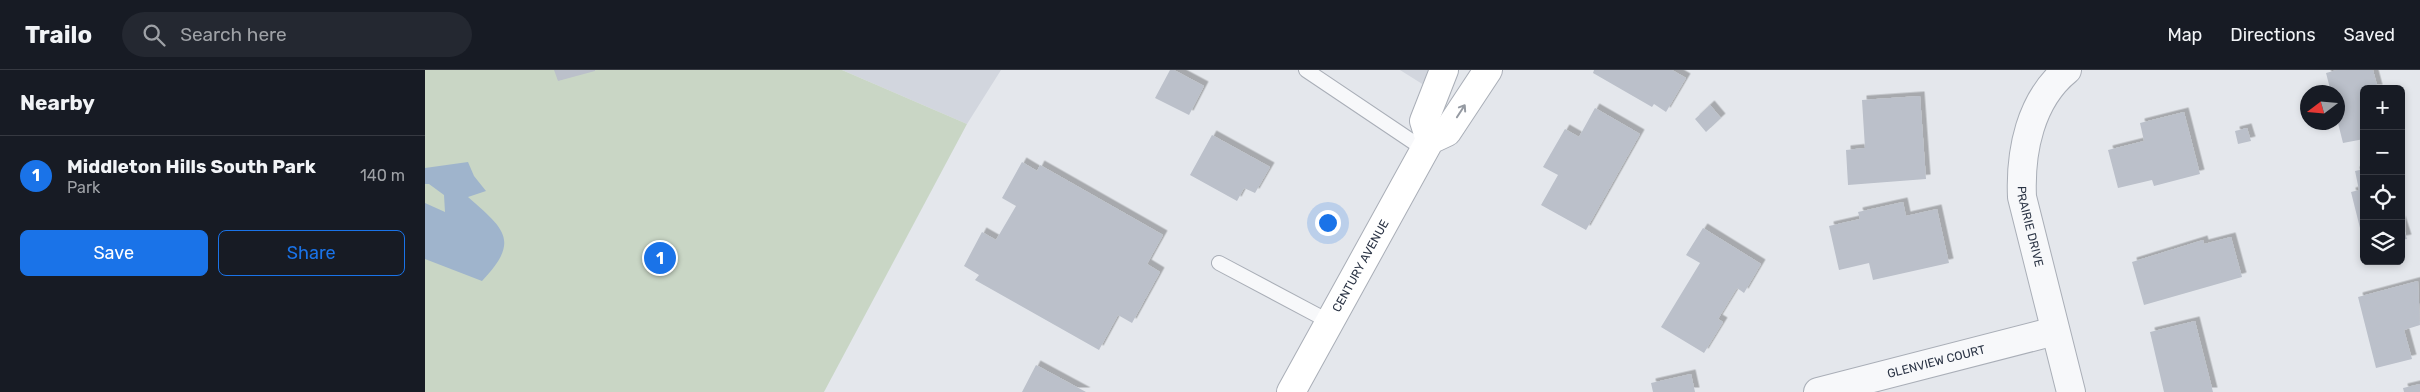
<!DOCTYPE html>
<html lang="en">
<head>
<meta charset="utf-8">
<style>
	:root { --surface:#171b24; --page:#242831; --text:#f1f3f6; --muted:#9ea1a6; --line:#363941; --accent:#1a73e8 }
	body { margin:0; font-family:Rubik,sans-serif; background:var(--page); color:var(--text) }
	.controls { position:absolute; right:15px; top:15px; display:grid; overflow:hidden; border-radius:8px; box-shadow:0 2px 8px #0003 }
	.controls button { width:45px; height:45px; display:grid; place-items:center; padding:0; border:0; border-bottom:1px solid var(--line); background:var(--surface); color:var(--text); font:25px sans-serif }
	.compass { position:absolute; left:1875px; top:15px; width:45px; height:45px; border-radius:50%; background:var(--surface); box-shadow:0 2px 8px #0003; rotate:254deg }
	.you { position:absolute; left:902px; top:152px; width:18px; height:18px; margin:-12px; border:4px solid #fff; border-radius:50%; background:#1a73e8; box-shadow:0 0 0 8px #1a73e833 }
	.badge { display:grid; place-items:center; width:32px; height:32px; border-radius:50%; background:var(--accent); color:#fff; font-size:16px; font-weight:700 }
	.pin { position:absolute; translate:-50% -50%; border:2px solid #fff; box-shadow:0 1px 5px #0006 }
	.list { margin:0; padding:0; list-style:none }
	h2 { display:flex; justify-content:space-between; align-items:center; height:65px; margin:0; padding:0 20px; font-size:21px }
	h2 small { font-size:16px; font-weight:400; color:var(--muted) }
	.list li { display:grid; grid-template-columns:32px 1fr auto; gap:15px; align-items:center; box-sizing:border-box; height:80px; padding:0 20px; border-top:1px solid var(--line) }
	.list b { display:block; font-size:19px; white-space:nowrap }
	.list p { margin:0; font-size:16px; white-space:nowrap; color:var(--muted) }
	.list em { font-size:16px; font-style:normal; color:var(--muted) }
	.actions { display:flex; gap:10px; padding:15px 20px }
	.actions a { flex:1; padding:11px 0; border:1px solid var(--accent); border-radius:8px; text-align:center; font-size:18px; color:var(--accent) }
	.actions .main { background:var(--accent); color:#fff }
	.icon { flex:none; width:28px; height:28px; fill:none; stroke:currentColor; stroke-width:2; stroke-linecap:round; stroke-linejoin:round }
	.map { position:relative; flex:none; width:1995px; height:322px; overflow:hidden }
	header { display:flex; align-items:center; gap:30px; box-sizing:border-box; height:70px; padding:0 25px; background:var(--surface); border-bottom:1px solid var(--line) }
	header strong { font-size:24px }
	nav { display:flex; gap:28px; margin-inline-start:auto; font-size:18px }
	.search { width:350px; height:45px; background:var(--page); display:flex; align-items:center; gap:12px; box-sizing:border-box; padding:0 18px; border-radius:28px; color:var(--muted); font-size:19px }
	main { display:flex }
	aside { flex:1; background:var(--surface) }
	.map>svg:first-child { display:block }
	.built { fill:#d2d6de }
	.green { fill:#c9d6c5 }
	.water { fill:#9fb4cc }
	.building { fill:#bbc0ca; filter:url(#shadow) }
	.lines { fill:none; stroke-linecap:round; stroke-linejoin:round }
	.service-casing { stroke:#a9aeb7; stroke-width:16 }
	.minor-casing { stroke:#a9aeb7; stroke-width:30 }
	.secondary-casing { stroke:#a9aeb7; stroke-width:30 }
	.service { stroke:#f7f8fa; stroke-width:14 }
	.minor { stroke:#f7f8fa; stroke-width:28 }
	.secondary { stroke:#fff; stroke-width:28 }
	.oneway { stroke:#959aa2 }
	.labels { text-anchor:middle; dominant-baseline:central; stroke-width:4; stroke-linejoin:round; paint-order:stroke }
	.street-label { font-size:12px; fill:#2b3445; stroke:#f4f6f9 }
</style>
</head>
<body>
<header>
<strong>Trailo</strong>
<div class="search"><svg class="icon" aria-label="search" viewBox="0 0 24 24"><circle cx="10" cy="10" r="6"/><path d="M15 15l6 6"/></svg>Search here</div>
<nav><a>Map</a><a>Directions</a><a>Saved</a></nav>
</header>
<main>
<aside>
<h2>Nearby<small></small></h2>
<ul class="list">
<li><span class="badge">1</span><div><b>Middleton Hills South Park</b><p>Park</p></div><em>140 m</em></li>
</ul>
<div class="actions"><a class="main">Save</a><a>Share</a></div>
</aside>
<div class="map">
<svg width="1995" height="322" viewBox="0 0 1995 322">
	<defs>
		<filter id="shadow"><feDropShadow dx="4.5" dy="-4.5" stdDeviation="0" flood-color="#0004"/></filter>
	</defs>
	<rect width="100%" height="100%" fill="#e4e7ec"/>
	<path class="built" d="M417,0H576L542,54Z
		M975,0H1019L1010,22Z"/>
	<path class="green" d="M0,0H417L542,54L399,322H0Z"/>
	<path class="water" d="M43,92L49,106L61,121L43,127C79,159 96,170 57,211L0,189V133L20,142L19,125L4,114H0V98Z"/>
	<path class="building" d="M129,0H170V1L133,11Z
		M745,0H749L779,16L764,45L730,28Z
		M1169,0H1247L1261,8L1241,42L1229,34L1227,37L1168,3Z
		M1912,0H1948L1953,19H1939V69L1918,73L1912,49V22H1906L1901,3Z
		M1495,26L1501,109L1423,115L1421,80L1440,78L1437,30Z
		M1285,35L1296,48L1281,62L1270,49Z
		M1170,38L1215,64L1161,160L1116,135L1133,105L1118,97L1140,59L1154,67Z
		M1759,42L1775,104L1729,116L1727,110L1693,118L1683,80L1719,71L1715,53Z
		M1822,58L1826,71L1813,74L1810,61Z
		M787,65L845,97L830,123L819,118L812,131L765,105Z
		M597,92L612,101L615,95L738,165L722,194L735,202L707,253L693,245L674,280L550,210L554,205L539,196L557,162L571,170L591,136L577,128Z
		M1939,99V169L1938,170L1926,122L1934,120L1930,101Z
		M1478,132L1481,146L1512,139L1524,193L1448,210L1444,193L1414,200L1404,156L1435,149L1433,142Z
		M1976,150L1982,169L1976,170Z
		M1278,158L1336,194L1319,223L1312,218L1293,249L1298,252L1279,283L1236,257L1275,193L1261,185Z
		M1806,167L1817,207L1719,235L1707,192L1778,170L1779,174Z
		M1993,211L1995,255L1979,260L1987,289L1951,298L1933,227Z
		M1770,251L1788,322H1739L1725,262Z
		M611,295L661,322H597Z
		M1266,304L1270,322H1228L1226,313Z
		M1995,314V322H1979L1978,318Z"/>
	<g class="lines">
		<g class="service-casing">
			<path id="service" d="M881,0L1000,80
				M794,193L905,252"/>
		</g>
		<g class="minor-casing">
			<g id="minor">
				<path id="s1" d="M1642,0C1605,30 1595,82 1597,127L1646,322"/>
				<path id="s2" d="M1393,322L1630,261"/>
			</g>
		</g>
		<g class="secondary-casing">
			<g id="secondary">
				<path d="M1005,70L999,51L1019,0"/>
				<path id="s3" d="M866,322L1005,70L1022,62L1063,0"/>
			</g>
		</g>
		<use href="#service" class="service"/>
		<use href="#minor" class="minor"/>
		<use href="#secondary" class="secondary"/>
	</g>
	<defs><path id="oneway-shaft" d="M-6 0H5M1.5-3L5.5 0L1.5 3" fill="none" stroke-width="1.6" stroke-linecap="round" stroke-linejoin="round" transform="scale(1.25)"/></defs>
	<use class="oneway" href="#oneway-shaft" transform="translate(1036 41) rotate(-57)"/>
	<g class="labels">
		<g class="street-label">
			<text stroke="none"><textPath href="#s1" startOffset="170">PRAIRIE DRIVE</textPath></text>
			<text stroke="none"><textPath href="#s3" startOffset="144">CENTURY AVENUE</textPath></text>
			<text stroke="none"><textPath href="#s2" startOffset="122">GLENVIEW COURT</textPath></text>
		</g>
	</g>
</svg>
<div class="controls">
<button>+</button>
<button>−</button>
<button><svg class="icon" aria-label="locate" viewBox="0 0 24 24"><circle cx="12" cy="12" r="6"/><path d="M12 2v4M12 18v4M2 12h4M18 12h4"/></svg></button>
<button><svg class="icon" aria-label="layers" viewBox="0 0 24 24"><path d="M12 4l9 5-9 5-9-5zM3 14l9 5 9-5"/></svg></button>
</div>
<svg class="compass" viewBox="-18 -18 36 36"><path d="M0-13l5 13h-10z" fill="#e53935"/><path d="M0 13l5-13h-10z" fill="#9ea1a6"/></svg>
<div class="you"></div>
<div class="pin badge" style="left:235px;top:188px">1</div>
</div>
</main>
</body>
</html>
